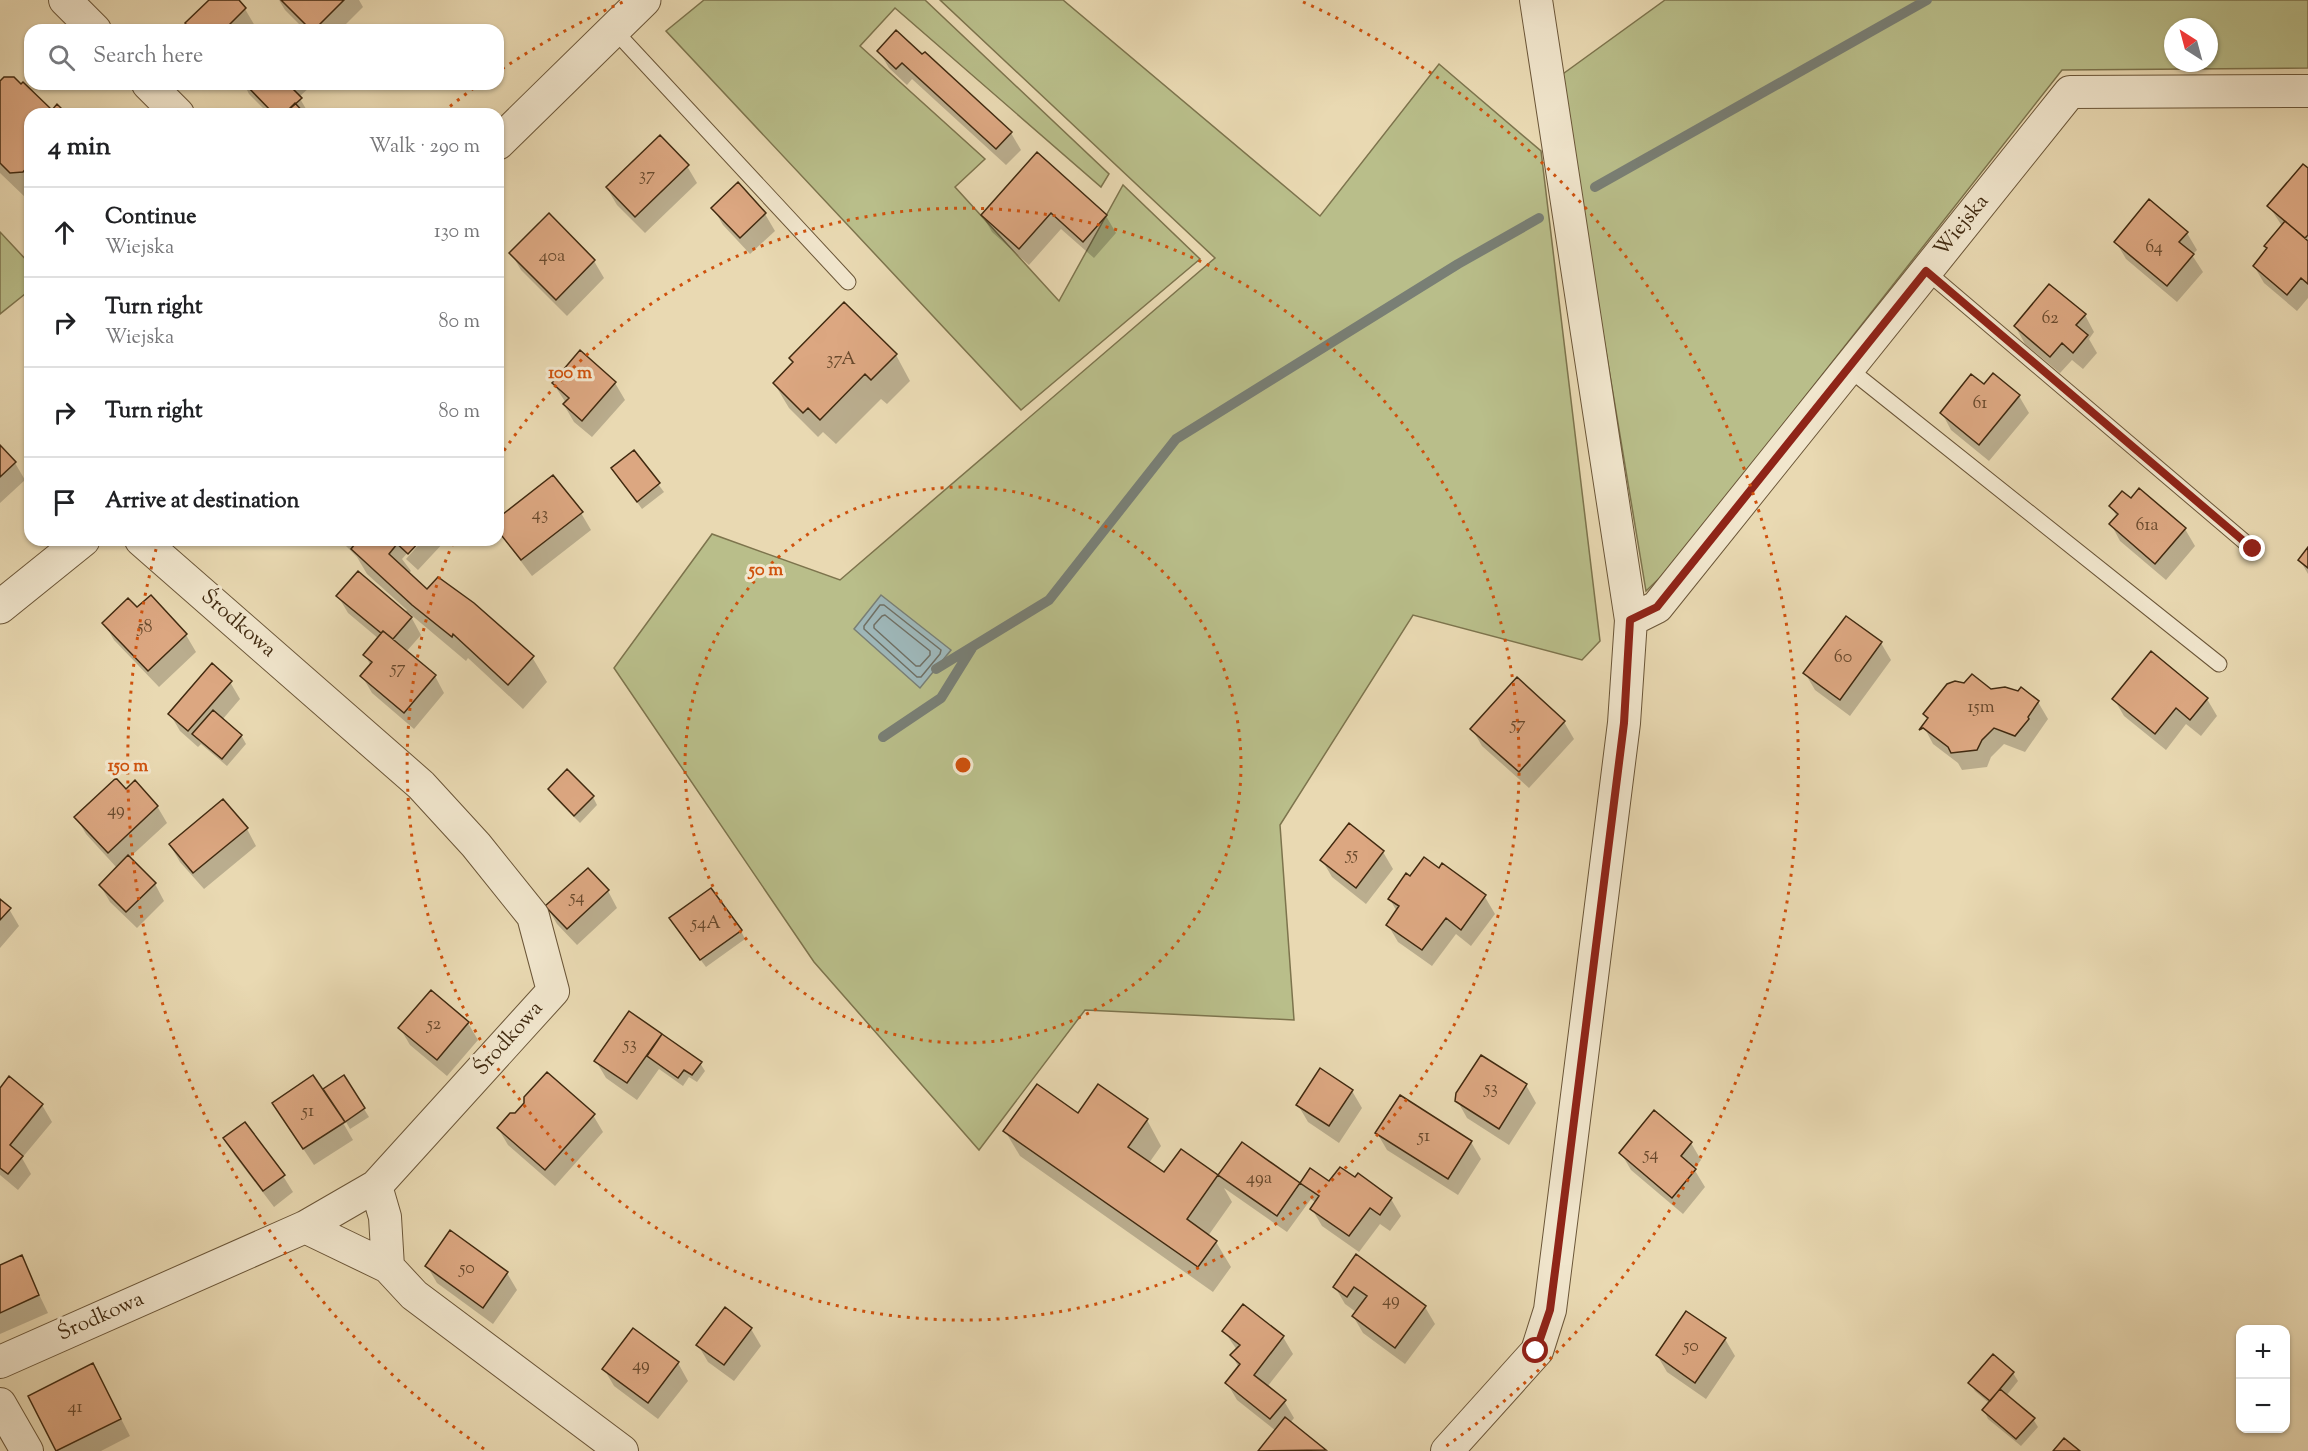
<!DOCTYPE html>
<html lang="en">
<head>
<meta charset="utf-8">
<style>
	:root { --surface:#fff; --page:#f2f2f2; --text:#202124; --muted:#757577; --line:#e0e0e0 }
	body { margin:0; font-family:"Sorts Mill Goudy",serif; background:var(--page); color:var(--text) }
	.controls { position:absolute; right:18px; bottom:18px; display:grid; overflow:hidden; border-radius:12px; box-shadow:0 2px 4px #0004 }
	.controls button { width:54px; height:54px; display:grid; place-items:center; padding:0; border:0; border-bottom:2px solid var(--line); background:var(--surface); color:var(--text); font:30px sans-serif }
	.compass { position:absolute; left:2164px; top:18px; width:54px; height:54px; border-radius:50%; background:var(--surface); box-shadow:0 2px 4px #0004; rotate:324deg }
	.stop { position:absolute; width:18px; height:18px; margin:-14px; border:4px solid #8f2418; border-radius:50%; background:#fff }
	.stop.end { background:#8f2418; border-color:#fff; box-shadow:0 2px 6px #0008 }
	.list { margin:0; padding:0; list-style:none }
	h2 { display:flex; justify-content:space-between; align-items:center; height:78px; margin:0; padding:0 24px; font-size:26px }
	h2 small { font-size:20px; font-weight:400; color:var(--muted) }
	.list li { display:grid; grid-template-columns:39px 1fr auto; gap:18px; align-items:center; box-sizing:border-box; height:90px; padding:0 24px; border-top:2px solid var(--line) }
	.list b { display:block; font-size:22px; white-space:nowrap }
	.list p { margin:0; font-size:20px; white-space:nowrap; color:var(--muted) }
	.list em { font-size:20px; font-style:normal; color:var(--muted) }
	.icon { flex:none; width:33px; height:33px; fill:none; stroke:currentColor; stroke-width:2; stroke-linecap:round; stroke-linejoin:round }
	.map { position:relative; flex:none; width:2308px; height:1451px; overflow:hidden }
	.search { position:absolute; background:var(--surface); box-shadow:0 2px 4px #0004; left:24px; top:24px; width:480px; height:66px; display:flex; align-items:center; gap:15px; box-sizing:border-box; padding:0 21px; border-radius:18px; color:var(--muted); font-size:22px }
	.panel { position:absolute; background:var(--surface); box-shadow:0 2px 4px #0004; left:24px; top:108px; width:480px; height:438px; border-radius:18px }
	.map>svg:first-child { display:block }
	.green { fill:#b9be8a; stroke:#7d744d; stroke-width:1.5; fill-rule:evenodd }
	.water { fill:#9eb7b9; stroke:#797f75; stroke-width:1.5 }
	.shadow { fill:#0003 }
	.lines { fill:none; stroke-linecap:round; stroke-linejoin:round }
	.shore { stroke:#707064; stroke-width:1.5 }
	.stream { stroke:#797f75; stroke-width:10 }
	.building { fill:#dca781; stroke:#412a10; stroke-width:1.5 }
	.service-casing { stroke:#6b5638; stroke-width:17 }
	.minor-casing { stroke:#6b5638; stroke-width:34 }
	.tertiary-casing { stroke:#6b5638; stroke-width:35 }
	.service { stroke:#f1e6cd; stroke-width:15 }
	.minor { stroke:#f1e6cd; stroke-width:32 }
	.tertiary { stroke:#f1e6cd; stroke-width:33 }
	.route { stroke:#8f2418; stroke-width:8 }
	.ring { fill:none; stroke:#cf520d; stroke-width:3; stroke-dasharray:3 6 }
	.labels { text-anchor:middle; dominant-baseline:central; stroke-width:6; stroke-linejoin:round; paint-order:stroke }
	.number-label { font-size:18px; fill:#68492c }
	.street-label { font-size:21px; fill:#412a10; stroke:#f1e6cd }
	.centre { fill:#cf520d; stroke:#f1e6cd; stroke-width:3 }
	.ring-label { font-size:18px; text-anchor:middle; font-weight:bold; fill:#cf520d; stroke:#f1e6cd; stroke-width:6; stroke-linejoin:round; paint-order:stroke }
</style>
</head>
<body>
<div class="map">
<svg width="2308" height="1451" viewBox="0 0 2308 1451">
	<rect width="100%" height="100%" fill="#e9d9b2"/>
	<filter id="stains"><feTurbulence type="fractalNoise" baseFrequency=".00333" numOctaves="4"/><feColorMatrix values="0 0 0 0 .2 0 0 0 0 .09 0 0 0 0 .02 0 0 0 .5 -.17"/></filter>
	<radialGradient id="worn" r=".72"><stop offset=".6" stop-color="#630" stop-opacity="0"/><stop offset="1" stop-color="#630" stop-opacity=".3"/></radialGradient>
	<path class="green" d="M704,0H925L1109,174L1101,187L895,8L860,46L985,159L955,187L1059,301L1123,185L1200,259L1021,410L666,31Z
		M940,0H1063L1320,216L1439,64L1541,151L1600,641L1582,660L1413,615L1280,825L1294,1020L1085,1010L979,1150L814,962L614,668L712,534L840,580L1215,258Z
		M1665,0H2308V68L2062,70L1671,567L1646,591L1560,76ZM2173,27H2209V63H2173Z
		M0,232L30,264V290L0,314Z"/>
	<path class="water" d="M881,595L951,650L920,688L854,629Z"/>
	<path class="shadow" d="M211,0H236L245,9L255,26L250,30H191L187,24Z
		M279,0H359L363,7L340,30H305L285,10Z
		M879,51L922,56L925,54L1011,133L1021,150L1006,165L912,79L907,85L889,68Z
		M0,83L52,112L57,107L65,114H30V197L26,198L0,173Z
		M244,84H308L310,87L299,97L309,114H269L249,94Z
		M1037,155L1106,216L1116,233L1094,258L1061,229L1029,265L992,232L982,215Z
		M687,166L697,183L645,233L617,205L607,188Z
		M2308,170V298L2297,311L2264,283L2254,266L2268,250L2265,246L2282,226L2269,206Z
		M713,208L765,214L775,231L750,254L723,225Z
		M549,215L594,261L604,278L567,316L521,270L511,253Z
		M2187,233L2197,250L2192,255L2203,272L2177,302L2126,259L2116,242Z
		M2085,315L2094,332L2089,339L2097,353L2083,369L2072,360L2060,373L2025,344L2015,326Z
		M580,353L615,383L625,400L592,437L574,422L564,405L566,403L553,383Z
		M896,355L910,381L887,404L881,399L836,444L823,432L818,437L789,408L774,383Z
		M1984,386L2019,396L2029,413L1989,461L1951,430L1942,413Z
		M0,447L15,463L25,480L0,503Z
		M634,452L664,492L642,509L613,469Z
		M2131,500L2185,529L2195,546L2166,580L2120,541L2111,524L2117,517L2111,506Z
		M581,513L591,530L532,576L498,531V520Z
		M340,540H419L402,559L411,571L408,574L427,591L532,657L547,682L523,709L468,658L466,661L409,613L421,635L406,652L435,676L444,693L414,729L372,693L362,676L371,666L365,655L379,639L348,613L338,596L405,613L407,610L367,574L357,557Z
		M423,540H446L418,570L406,559Z
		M2308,550V574L2300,560Z
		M151,597L186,635L196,652L159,687L114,640L104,623L137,610Z
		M1881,643L1891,660L1850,716L1815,690L1805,673Z
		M230,682L240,699L222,720L241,735L246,744L227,766L201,744L198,747L180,731L170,714Z
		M2022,689L2038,702L2048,719L2025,752L2004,744L1991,757L1987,767L1962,770L1958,763L1933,744L1924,727L1928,721L1924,715L1990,690L2019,693Z
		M2114,699H2207L2217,716L2201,736L2186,724L2166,750L2124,716Z
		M1564,722L1574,739L1529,788L1482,746L1472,729Z
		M549,789L593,797L597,805L580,823L554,797Z
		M126,791L157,806L167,823L129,858L155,884L164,901L137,928L110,902L100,885L117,868L86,834L76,817Z
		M247,829L256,846L204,889L180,862L170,845Z
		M1383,852L1393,869L1366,904L1332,877L1322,860Z
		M1439,870L1485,897L1495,914L1471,946L1456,934L1432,966L1398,942L1388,925L1397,912L1390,899L1410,878Z
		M608,891L617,908L577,945L557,924L547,907Z
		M0,901L9,909L19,926L0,948Z
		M676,927L741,931L745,939L706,967Z
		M431,992L468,1023L478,1040L447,1076L410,1045L400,1028Z
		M630,1013L700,1063L705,1071L697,1082L689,1077L683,1086L659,1069L637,1100L606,1078L596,1061Z
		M1526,1085L1536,1103L1509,1145L1467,1118L1457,1100Z
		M0,1090L42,1105L52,1122L22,1158L31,1174L18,1190L0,1175Z
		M1352,1091L1362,1108L1339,1143L1308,1122L1298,1105Z
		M330,1099L364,1109L369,1117L350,1129L342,1115L339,1116L353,1140L314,1165L284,1120Z
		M593,1115L603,1132L555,1186L508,1145L498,1128Z
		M1079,1115L1147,1120L1161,1146L1149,1163L1165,1174L1181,1151L1218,1177L1242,1144L1301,1185L1311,1170L1330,1184L1391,1199L1401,1216L1390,1231L1380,1224L1359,1252L1322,1226L1312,1209L1316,1203L1311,1199L1287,1232L1224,1188L1232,1202L1208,1236L1216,1242L1231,1267L1213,1292L1020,1156L1005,1131Z
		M1377,1133L1471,1142L1481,1159L1458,1195L1387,1150Z
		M225,1139L283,1176L293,1192L274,1207L235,1156Z
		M1691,1143L1701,1160L1694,1169L1705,1187L1683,1214L1631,1170L1621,1153Z
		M451,1232L507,1273L517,1290L493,1324L437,1283L427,1266Z
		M21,1257L48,1313L0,1334V1266Z
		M1356,1257L1425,1307L1435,1324L1405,1364L1363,1333L1353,1316L1356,1312L1345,1304L1335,1287Z
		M1687,1313L1725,1339L1735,1356L1706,1399L1667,1372L1657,1355Z
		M751,1329L761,1346L734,1381L708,1362L698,1345Z
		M1224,1331L1283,1337L1293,1354L1267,1387L1284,1401L1294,1418L1290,1423L1325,1451H1260L1276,1431L1237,1400L1227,1383L1239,1368L1232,1355L1237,1350Z
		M1993,1356L2013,1373L2018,1381L2006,1396L2033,1419L2038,1427L2021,1446L1988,1419L1984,1410L1989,1403L1975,1391L1970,1383Z
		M678,1363L688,1381L658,1419L614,1386L604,1369Z
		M102,1382L130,1436L101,1451H58L30,1397Z"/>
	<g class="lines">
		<path class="shore" d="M880,605H884L941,650L940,654L921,677H917L864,629V626Z
			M885,615L930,651V655L920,666H916L874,628V625L882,616Z"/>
		<path class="stream" d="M1595,187L1927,0
			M936,669L1049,600L1176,439L1458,264L1539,218
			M883,737L941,698L972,648"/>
	</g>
	<path class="building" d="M209,0H239L246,8L224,30H192L185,23Z
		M281,0H344L314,30H311Z
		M896,30L922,54L925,52L1012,132L996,149L902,63L896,69L877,51Z
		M4,77H14L21,84L23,82L52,110L57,104L66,113L30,114V164L23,172L10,173L0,163V81Z
		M245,84H288L302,98L284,114H274Z
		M295,103L305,114H284Z
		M660,135L689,165L635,217L606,187Z
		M1037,152L1107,215L1083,242L1051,213L1019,249L981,215Z
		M2303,164L2308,168V235L2305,238L2267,206Z
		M738,182L766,213L740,238L711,208Z
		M2149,199L2188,232L2179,242L2194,254L2167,286L2114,242Z
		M549,213L595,260L556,300L509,253Z
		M2285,221L2308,241V284L2301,278L2287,295L2253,266L2267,248L2264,246Z
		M2049,284L2086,314L2076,325L2088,335L2073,353L2062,343L2050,357L2014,326Z
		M844,302L897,354L871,380L865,374L820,420L808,408L803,413L773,383L793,362L789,358Z
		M580,350L616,382L582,421L563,404L569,398L552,383Z
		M1993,373L2020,395L1979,445L1940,413L1971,374L1984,384Z
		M0,445L16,462L0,477Z
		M634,450L660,483L637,502L611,468Z
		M553,475L583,512L521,560L498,531V518Z
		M2139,488L2186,528L2155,564L2109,524L2118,514L2109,506L2122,491L2131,498Z
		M358,540H393L397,544L389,554L427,589L438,577L474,603L534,656L508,685L453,634L452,637L412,605L351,549Z
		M393,540H421L408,554Z
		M2308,547V568L2298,560Z
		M358,571L412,617L393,639L383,631L381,633L336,596Z
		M151,595L187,634L148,671L102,623L128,598L137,607Z
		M1846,616L1882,642L1840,700L1803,673Z
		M383,631L436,675L404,713L360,676L372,662L363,655Z
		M2151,651L2208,698L2190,720L2176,708L2155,734L2112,699Z
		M212,663L232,681L188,731L168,714Z
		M1972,674L1991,689L2005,687L2018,691L2021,687L2039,701L2028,717L2029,719L2015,736L1994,728L1982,740L1977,750L1951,753L1948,747L1923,728L1919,730L1928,718L1923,714L1947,684L1955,681L1964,683Z
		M1517,677L1565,721L1519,772L1470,729Z
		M213,710L242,735L222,759L192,734Z
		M567,769L594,796L574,816L548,789Z
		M116,778L126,789L135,780L158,806L108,853L74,817Z
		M223,799L248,828L193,873L169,844Z
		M1349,823L1384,851L1356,888L1320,860Z
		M128,855L156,883L126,912L99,885Z
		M1424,857L1439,868L1442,863L1486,895L1461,930L1446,918L1422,950L1386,925L1399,906L1388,899L1406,873L1410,876Z
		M588,868L609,890L567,929L545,906Z
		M711,888L742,930L700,960L669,918Z
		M0,899L11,908L0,920Z
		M431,990L469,1022L437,1060L398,1028Z
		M629,1011L662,1034L627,1083L594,1061Z
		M662,1034L702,1062L692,1075L684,1070L678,1078L647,1056Z
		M1481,1055L1527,1084L1499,1129L1455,1101L1456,1093Z
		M1320,1068L1353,1090L1329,1126L1296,1105Z
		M547,1072L595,1114L545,1170L497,1128L510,1113H515L524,1103V1097Z
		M313,1075L345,1122L303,1149L272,1103Z
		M344,1075L365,1108L345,1122L323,1089Z
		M9,1076L43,1104L10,1145L23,1156L8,1174L0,1168V1088Z
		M1037,1084L1078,1113L1098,1084L1148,1119L1128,1147L1164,1172L1181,1149L1218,1175L1187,1219L1217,1241L1198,1267L1003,1131Z
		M1400,1095L1472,1141L1448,1179L1375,1133Z
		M1654,1110L1692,1142L1681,1156L1696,1169L1672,1198L1619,1153Z
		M245,1122L285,1175L263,1191L223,1138Z
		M1242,1142L1300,1183L1277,1216L1218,1175Z
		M1340,1167L1355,1177L1358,1173L1392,1198L1380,1215L1370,1208L1349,1236L1310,1209L1319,1196L1300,1183L1310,1168L1329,1181Z
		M450,1230L508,1272L483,1308L425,1266Z
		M1356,1254L1426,1306L1395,1348L1352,1316L1367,1296L1354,1287L1347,1297L1333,1287Z
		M22,1255L39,1295L0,1313V1265Z
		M1243,1304L1284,1336L1254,1375L1286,1400L1270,1419L1225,1383L1240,1364L1230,1355L1240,1345L1222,1331Z
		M725,1307L752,1328L724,1365L696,1345Z
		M1686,1311L1726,1338L1695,1383L1656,1355Z
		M633,1328L679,1362L648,1403L602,1369Z
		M1993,1354L2014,1372L1990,1401L1968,1383Z
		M93,1363L121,1419L56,1451L28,1396Z
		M2000,1389L2035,1418L2016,1439L1982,1410Z
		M1285,1417L1326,1450L1258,1451Z
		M2064,1438L2080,1451H2053Z"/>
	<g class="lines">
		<g class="service-casing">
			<path id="service" d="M614,30L848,282
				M1926,271L2253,549
				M1849,369L2219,664"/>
		</g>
		<g class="minor-casing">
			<path id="minor" d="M65,0L95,30
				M148,84L178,114
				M1631,620L1657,607L2070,92L2308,91
				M376,1186L385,1217L388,1267
				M305,1227L388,1267L414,1295L622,1451
				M0,1362L305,1227L376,1186L553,991L533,916L476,845L421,785L141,540
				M0,1404L27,1451
				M1447,1451L1537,1351L1550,1310L1624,723L1631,620L1536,0"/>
		</g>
		<g class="tertiary-casing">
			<path id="tertiary" d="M498,143L644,0
				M0,607L83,540"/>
		</g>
		<use href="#service" class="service"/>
		<use href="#minor" class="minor"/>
		<use href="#tertiary" class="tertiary"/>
	</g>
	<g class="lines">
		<path class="route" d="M1536,1351L1550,1310L1557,1256L1624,723L1630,620L1657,607L1926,271L2253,549"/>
	</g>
	<g class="ring">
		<circle cx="963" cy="765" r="278"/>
		<path d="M499 458A556 556 0 1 1 453 543"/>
		<path d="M484 1449A835 835 0 0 1 158 542M443 112A835 835 0 0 1 478 85M502 69A835 835 0 0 1 623 2M1303 2A835 835 0 0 1 1442 1449"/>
	</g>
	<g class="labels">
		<g class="number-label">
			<text x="647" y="176">37</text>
			<text x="2154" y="248">64</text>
			<text x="552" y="257">40a</text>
			<text x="2050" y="319">62</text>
			<text x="841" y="360">37A</text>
			<text x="1980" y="404">61</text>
			<text x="540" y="515">43</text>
			<text x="2147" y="526">61a</text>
			<text x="145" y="628">58</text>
			<text x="1843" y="658">60</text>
			<text x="398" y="669">57</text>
			<text x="1981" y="708">15m</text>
			<text x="1518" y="725">57</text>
			<text x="116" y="811">49</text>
			<text x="1352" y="855">55</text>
			<text x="577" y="898">54</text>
			<text x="706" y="924">54A</text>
			<text x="434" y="1025">52</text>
			<text x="630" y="1045">53</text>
			<text x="1491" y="1089">53</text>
			<text x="308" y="1112">51</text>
			<text x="1424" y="1137">51</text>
			<text x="1651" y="1155">54</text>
			<text x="1259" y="1179">49a</text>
			<text x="467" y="1269">50</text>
			<text x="1391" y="1301">49</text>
			<text x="1691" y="1347">50</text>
			<text x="641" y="1366">49</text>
			<text x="75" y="1408">41</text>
		</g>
		<g class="street-label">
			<text transform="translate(1962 226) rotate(-51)">Wiejska</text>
			<text transform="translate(238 624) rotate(41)">Środkowa</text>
			<text transform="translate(509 1039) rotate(-48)">Środkowa</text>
			<text transform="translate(101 1317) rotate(-24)">Środkowa</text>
		</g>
	</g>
	<circle cx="963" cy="765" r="9" class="centre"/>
	<g class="ring-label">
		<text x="570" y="378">100 m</text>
		<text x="766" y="575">50 m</text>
		<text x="128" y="771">150 m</text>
	</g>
	<rect width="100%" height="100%" filter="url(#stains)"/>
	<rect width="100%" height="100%" fill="url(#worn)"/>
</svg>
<div class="controls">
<button>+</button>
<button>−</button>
</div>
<svg class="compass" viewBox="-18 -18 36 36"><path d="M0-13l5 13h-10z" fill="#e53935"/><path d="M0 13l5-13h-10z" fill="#757577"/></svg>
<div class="stop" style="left:1536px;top:1351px"></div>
<div class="stop end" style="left:2253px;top:549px"></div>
<div class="search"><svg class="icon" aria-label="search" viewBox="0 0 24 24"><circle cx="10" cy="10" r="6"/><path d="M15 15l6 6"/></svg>Search here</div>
<section class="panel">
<h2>4 min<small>Walk · 290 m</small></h2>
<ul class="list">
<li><svg class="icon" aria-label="ahead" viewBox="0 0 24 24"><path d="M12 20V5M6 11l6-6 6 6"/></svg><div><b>Continue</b><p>Wiejska</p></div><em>130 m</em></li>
<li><svg class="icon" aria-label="right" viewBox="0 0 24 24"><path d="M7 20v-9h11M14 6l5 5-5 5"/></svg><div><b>Turn right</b><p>Wiejska</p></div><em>80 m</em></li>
<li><svg class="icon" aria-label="right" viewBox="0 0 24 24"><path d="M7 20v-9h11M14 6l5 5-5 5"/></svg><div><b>Turn right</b></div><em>80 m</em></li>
<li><svg class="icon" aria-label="arrive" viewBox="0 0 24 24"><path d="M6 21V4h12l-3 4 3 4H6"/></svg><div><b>Arrive at destination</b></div></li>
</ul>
</section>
</div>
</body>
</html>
